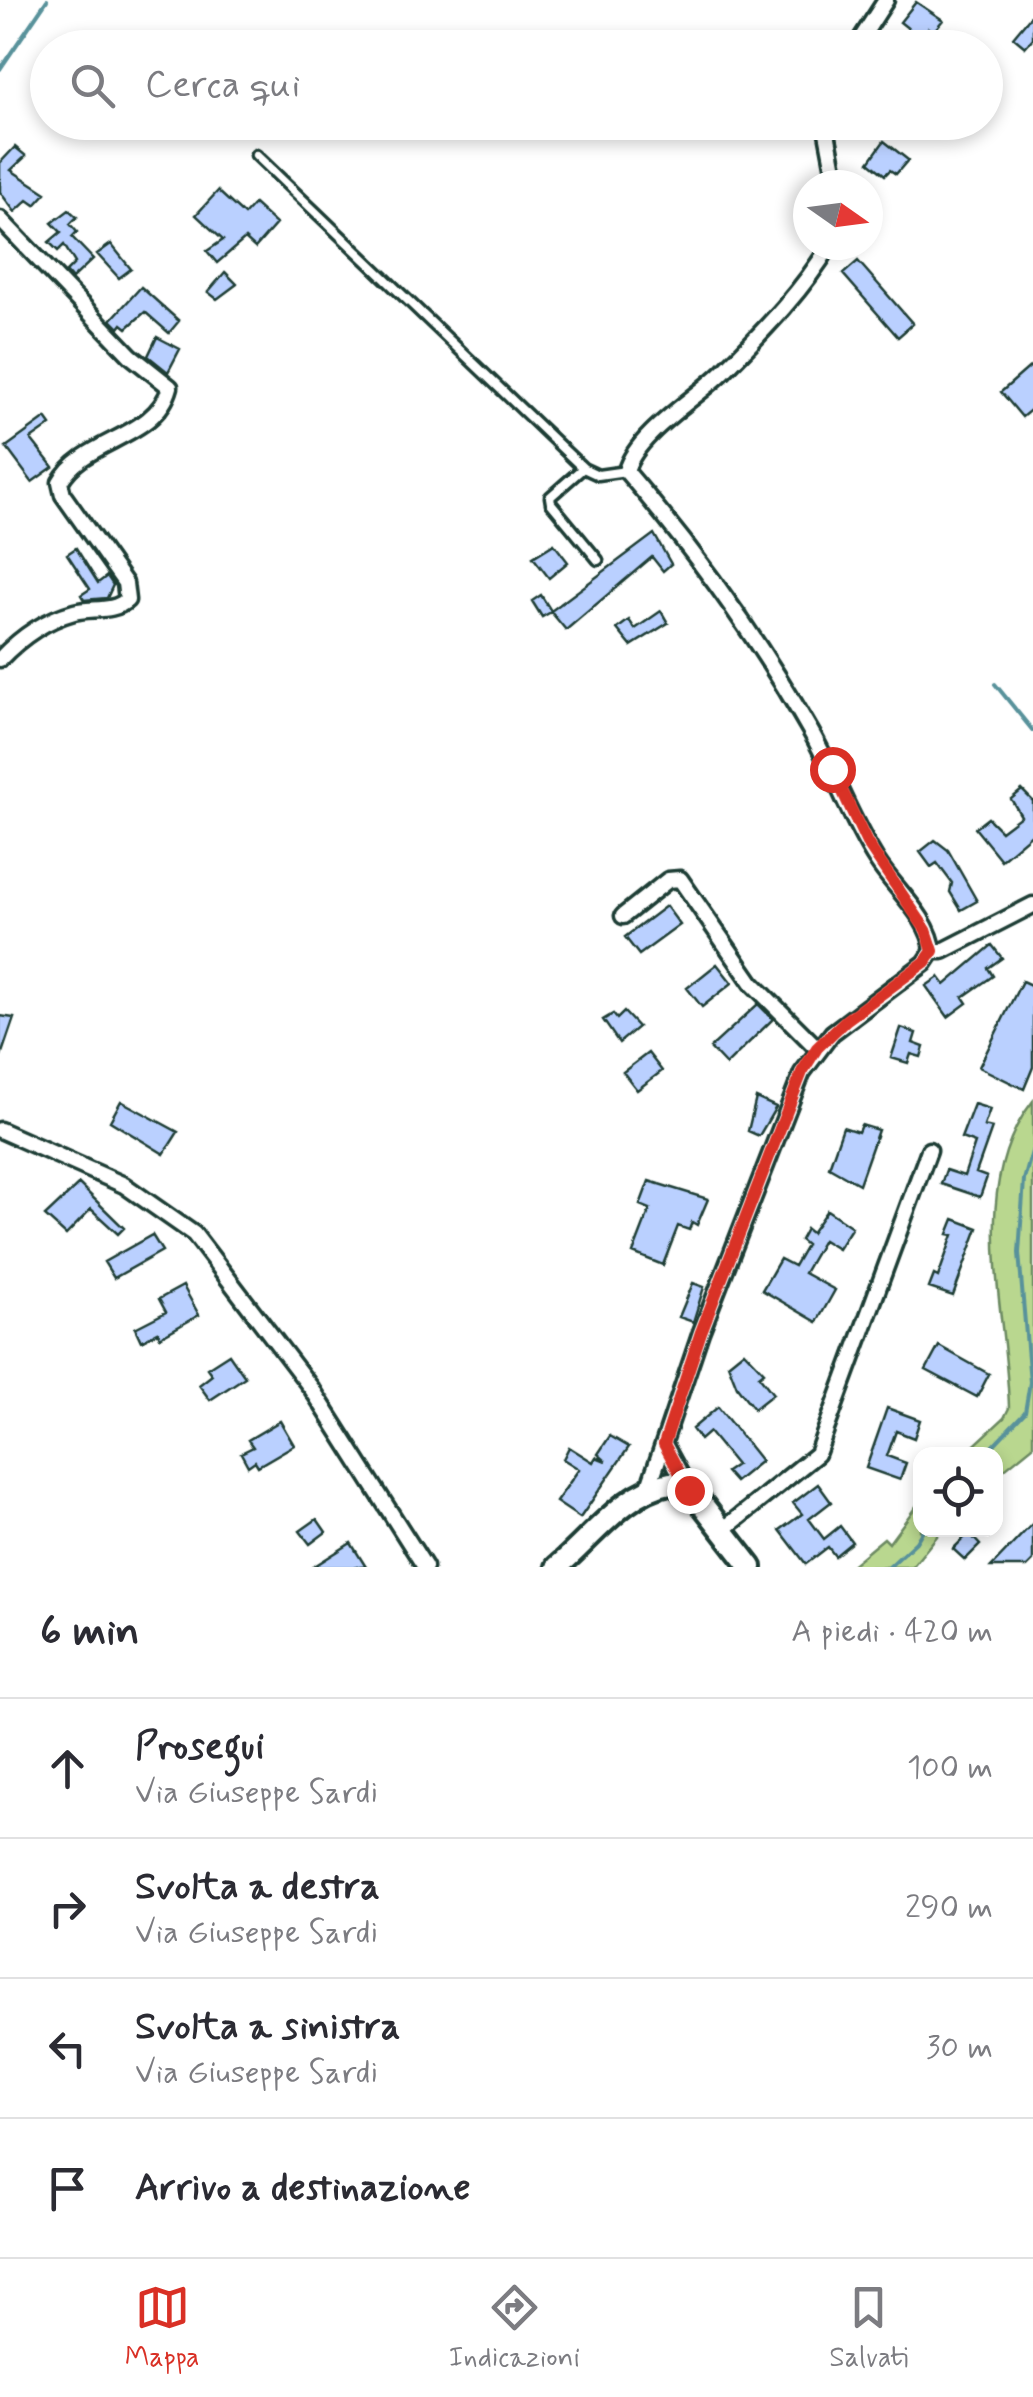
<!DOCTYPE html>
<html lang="it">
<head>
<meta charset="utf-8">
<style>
	:root { --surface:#fff; --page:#f7f7f7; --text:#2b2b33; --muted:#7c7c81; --line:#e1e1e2; --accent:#d93025 }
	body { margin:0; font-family:Mynerve,sans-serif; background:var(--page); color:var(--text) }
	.controls { position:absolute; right:30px; bottom:30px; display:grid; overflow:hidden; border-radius:20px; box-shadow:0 5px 15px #0003 }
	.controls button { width:90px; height:90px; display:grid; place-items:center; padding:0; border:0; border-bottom:2px solid var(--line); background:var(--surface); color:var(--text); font:50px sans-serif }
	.compass { position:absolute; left:793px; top:170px; width:90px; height:90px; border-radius:50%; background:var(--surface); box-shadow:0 5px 15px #0003; rotate:104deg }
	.stop { position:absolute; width:30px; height:30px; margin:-22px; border:8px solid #d93025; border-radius:50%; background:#fff }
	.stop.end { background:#d93025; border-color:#fff; box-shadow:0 2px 10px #0008 }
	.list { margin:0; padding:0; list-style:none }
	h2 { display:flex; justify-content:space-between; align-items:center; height:130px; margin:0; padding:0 40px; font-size:42px }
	h2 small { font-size:32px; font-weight:400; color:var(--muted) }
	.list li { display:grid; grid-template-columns:65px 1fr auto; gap:30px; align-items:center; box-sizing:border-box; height:140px; padding:0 40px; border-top:2px solid var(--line) }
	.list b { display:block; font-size:38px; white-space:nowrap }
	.list p { margin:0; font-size:32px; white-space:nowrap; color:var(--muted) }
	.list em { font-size:32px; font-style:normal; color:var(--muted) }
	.icon { flex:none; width:55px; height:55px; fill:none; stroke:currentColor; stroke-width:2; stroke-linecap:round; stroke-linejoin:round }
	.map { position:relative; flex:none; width:1033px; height:1567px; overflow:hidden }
	.search { position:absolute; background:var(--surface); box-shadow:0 5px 15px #0003; left:30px; right:30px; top:30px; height:110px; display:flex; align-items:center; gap:25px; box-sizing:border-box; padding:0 35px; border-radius:55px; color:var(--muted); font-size:38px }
	.sheet { height:690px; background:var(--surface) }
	nav { display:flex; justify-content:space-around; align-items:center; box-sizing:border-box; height:140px; border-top:2px solid var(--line); background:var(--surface); font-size:28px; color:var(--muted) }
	nav a { display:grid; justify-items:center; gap:5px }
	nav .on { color:var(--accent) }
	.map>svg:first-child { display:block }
	.green { fill:#b9d78f; stroke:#6c8a62; stroke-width:2.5 }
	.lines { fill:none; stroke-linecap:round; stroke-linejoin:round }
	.stream { stroke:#59929b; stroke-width:4 }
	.building { fill:#bad0ff; stroke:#1f3d34; stroke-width:2.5 }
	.lane-casing { stroke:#1f3d34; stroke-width:15 }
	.street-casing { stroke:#1f3d34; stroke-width:21 }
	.secondary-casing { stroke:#1f3d34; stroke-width:28 }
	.lane { stroke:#fff; stroke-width:8 }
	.street { stroke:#fff; stroke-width:14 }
	.secondary { stroke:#fff; stroke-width:20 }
	.route { stroke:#d93025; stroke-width:12 }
</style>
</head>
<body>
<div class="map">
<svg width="1033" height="1567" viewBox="0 0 1033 1567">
	<rect width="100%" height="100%" fill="#fff"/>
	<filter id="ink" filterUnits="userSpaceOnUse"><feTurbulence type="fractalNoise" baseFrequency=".01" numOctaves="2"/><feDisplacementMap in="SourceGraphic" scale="20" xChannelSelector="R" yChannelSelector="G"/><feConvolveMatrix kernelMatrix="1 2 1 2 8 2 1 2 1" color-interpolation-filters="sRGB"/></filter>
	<g filter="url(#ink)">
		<path class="green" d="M1033,1101V1446L996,1476V1454H965L1004,1418L1009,1408C1007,1311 966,1185 1033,1101Z
			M920,1501V1530H942L912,1567H849L884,1538L889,1543Z"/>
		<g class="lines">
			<path class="stream" d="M0,69L47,0
				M995,684L1033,731
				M985,1454L1025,1412L1030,1382L1019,1253L1024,1180L1033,1148
				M889,1567L916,1542L923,1530"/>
		</g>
		<path class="building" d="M916,2L943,20L933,32L928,28L920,38L900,22Z
			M1033,13V38L1025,47L1013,37Z
			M884,141L908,160L896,174L890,170L885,175L869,162Z
			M15,147L26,156L11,170L46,193L35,205L28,200L15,212L0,192V163Z
			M218,191L244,215L254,204L276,224L255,248L245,239L217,263L207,251L223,240L196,215Z
			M69,210L77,217L70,224L77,232L72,237L93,259L72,279L66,272L75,263L64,245L58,251L49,242L61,232L52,223Z
			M111,244L131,269L119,278L97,254Z
			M858,261L913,324L898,337L843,274Z
			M225,272L237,284L217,299L208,292Z
			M141,287L179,321L169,333L145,312L127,328L122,324L119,328L111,320Z
			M157,337L180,349L168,372L148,356Z
			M1033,364V408L1022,417L1001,392Z
			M46,418L51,425L31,439L53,467L32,482L6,447Z
			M654,534L671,564L663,571L652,557L566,630L551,612L542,617L532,601L541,595L551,611Z
			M554,544L568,562L549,578L533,557Z
			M76,548L98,583L107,576L113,585L107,598L84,600L81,595L90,589L67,554Z
			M661,611L668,623L631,646L617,629L629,620L635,629Z
			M1022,790L1033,801V833L1001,860L975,828L988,818L1001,831L1021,816L1011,799Z
			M935,840L948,850L977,901L961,910L950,892L952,883L937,863L931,867L920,852Z
			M666,906L680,925L639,955L625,937Z
			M992,945L1002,958L988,968L993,976L963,997L967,1003L948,1017L926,986L939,977L945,985Z
			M717,964L732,983L702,1007L687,988Z
			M1022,981L1033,986V1067L1024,1089L979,1067Z
			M758,1004L773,1019L726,1065L710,1048Z
			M624,1012L638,1027L619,1043L603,1020L613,1014L617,1019Z
			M0,1016L14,1018L1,1056L0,1055Z
			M901,1028L916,1033L913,1043L924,1047L921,1057L911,1054L908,1063L891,1058Z
			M648,1053L662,1071L637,1090L623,1072Z
			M756,1098L776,1107L759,1136L748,1131Z
			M121,1101L178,1132L164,1154L110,1121Z
			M974,1104L990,1109L984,1126L992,1128L976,1173L987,1177L980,1197L941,1184L946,1170L964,1176L975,1143L961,1138Z
			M861,1125L878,1130L859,1184L829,1167L843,1127L858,1132Z
			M649,1181L708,1199L697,1225L692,1222L689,1230L678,1226L663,1265L633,1253L650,1209L640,1205Z
			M79,1184L124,1228L118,1234L91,1209L66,1235L45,1216Z
			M827,1210L852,1227L838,1249L823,1240L804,1273L835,1290L817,1322L762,1290L780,1259L794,1266L806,1245L800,1240L806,1229L811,1233Z
			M954,1219L978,1228L953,1296L929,1288L934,1275L938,1277L953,1235L948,1234Z
			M152,1235L162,1251L114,1278L104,1262Z
			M693,1283L704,1287L693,1322L679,1317Z
			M183,1286L199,1315L160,1337L158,1332L141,1341L135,1328L166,1312L159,1299Z
			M939,1346L989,1374L977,1397L926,1370Z
			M744,1351L764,1372L759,1376L773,1394L754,1409L737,1387L728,1364Z
			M229,1354L245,1377L210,1400L199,1385L212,1375L207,1368Z
			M718,1407L761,1461L735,1482L726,1472L736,1465L709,1432L700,1440L692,1429Z
			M887,1408L920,1420L914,1438L896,1431L887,1456L906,1463L900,1480L866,1468Z
			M280,1421L294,1445L258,1466L255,1461L248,1466L241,1453L253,1447L248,1440Z
			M610,1436L629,1447L580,1518L556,1502L579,1469L563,1459L569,1447L593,1462L596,1457L606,1461L598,1454Z
			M818,1484L831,1502L809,1519L824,1539L840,1526L852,1542L835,1556L828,1547L806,1564L780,1530L802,1514L793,1503Z
			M317,1519L326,1532L310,1544L300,1531Z
			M1033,1523V1561L1027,1567H991Z
			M969,1533L980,1545L965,1560L953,1549Z
			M351,1543L366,1567H313Z"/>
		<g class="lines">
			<g class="lane-casing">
				<path id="lane" d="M256,155L583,468L598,475L626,471
					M583,468L550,497L551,503L598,560"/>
			</g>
			<g class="street-casing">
				<path id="street" d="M855,48L886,0
					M825,122L837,185
					M0,219L131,356L170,387C156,439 84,438 60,482L63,495L125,583L127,600C113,613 91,607 74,612C45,620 20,638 0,659
					M623,916L668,880L680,879L752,983L817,1048
					M933,951H943L1033,905
					M0,1130L124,1185L194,1234L312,1389L425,1567
					M664,1444L689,1490
					M648,1489L701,1332L802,1073L832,1033L925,963L933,951C931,919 894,888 877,861C851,821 835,774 811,732C759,640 695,551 626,471C636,434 697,398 724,371C761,333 803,291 830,245
					M723,1530L817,1454L929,1150"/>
			</g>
			<g class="secondary-casing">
				<path id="secondary" d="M557,1567C591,1539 625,1491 670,1483L695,1495L751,1567"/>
			</g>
			<use href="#lane" class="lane"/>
			<use href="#street" class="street"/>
			<use href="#secondary" class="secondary"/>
		</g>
	</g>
	<g class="lines" filter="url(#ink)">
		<path class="route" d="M689,1490L664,1444L701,1332L802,1072L817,1048L846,1020L925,962L933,951L926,930L867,843L832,769"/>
	</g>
</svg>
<div class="controls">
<button><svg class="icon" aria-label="locate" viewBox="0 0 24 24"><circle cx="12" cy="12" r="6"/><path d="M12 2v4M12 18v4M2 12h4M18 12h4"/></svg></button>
</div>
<svg class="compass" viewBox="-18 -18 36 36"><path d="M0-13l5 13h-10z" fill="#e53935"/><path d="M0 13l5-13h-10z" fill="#7c7c81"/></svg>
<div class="stop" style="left:832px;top:769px"></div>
<div class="stop end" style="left:689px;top:1490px"></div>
<div class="search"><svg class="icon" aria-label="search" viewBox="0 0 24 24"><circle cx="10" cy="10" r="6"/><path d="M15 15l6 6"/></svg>Cerca qui</div>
</div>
<section class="sheet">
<h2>6 min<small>A piedi · 420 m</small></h2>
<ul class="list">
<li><svg class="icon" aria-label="ahead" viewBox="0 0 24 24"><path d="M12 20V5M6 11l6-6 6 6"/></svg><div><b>Prosegui</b><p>Via Giuseppe Sardi</p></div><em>100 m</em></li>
<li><svg class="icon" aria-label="right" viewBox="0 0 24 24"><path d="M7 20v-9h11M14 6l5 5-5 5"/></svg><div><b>Svolta a destra</b><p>Via Giuseppe Sardi</p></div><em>290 m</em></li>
<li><svg class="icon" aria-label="left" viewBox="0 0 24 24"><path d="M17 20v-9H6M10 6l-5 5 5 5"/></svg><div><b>Svolta a sinistra</b><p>Via Giuseppe Sardi</p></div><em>30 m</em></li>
<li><svg class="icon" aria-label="arrive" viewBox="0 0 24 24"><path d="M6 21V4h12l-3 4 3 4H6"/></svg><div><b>Arrivo a destinazione</b></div></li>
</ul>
</section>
<nav>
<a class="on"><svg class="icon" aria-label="map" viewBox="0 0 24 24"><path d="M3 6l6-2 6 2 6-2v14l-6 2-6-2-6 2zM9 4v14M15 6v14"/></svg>Mappa</a>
<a><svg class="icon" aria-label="directions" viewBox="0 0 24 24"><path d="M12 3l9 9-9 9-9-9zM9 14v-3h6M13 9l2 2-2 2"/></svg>Indicazioni</a>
<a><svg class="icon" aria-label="saved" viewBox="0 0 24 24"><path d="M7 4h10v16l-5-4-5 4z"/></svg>Salvati</a>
</nav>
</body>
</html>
